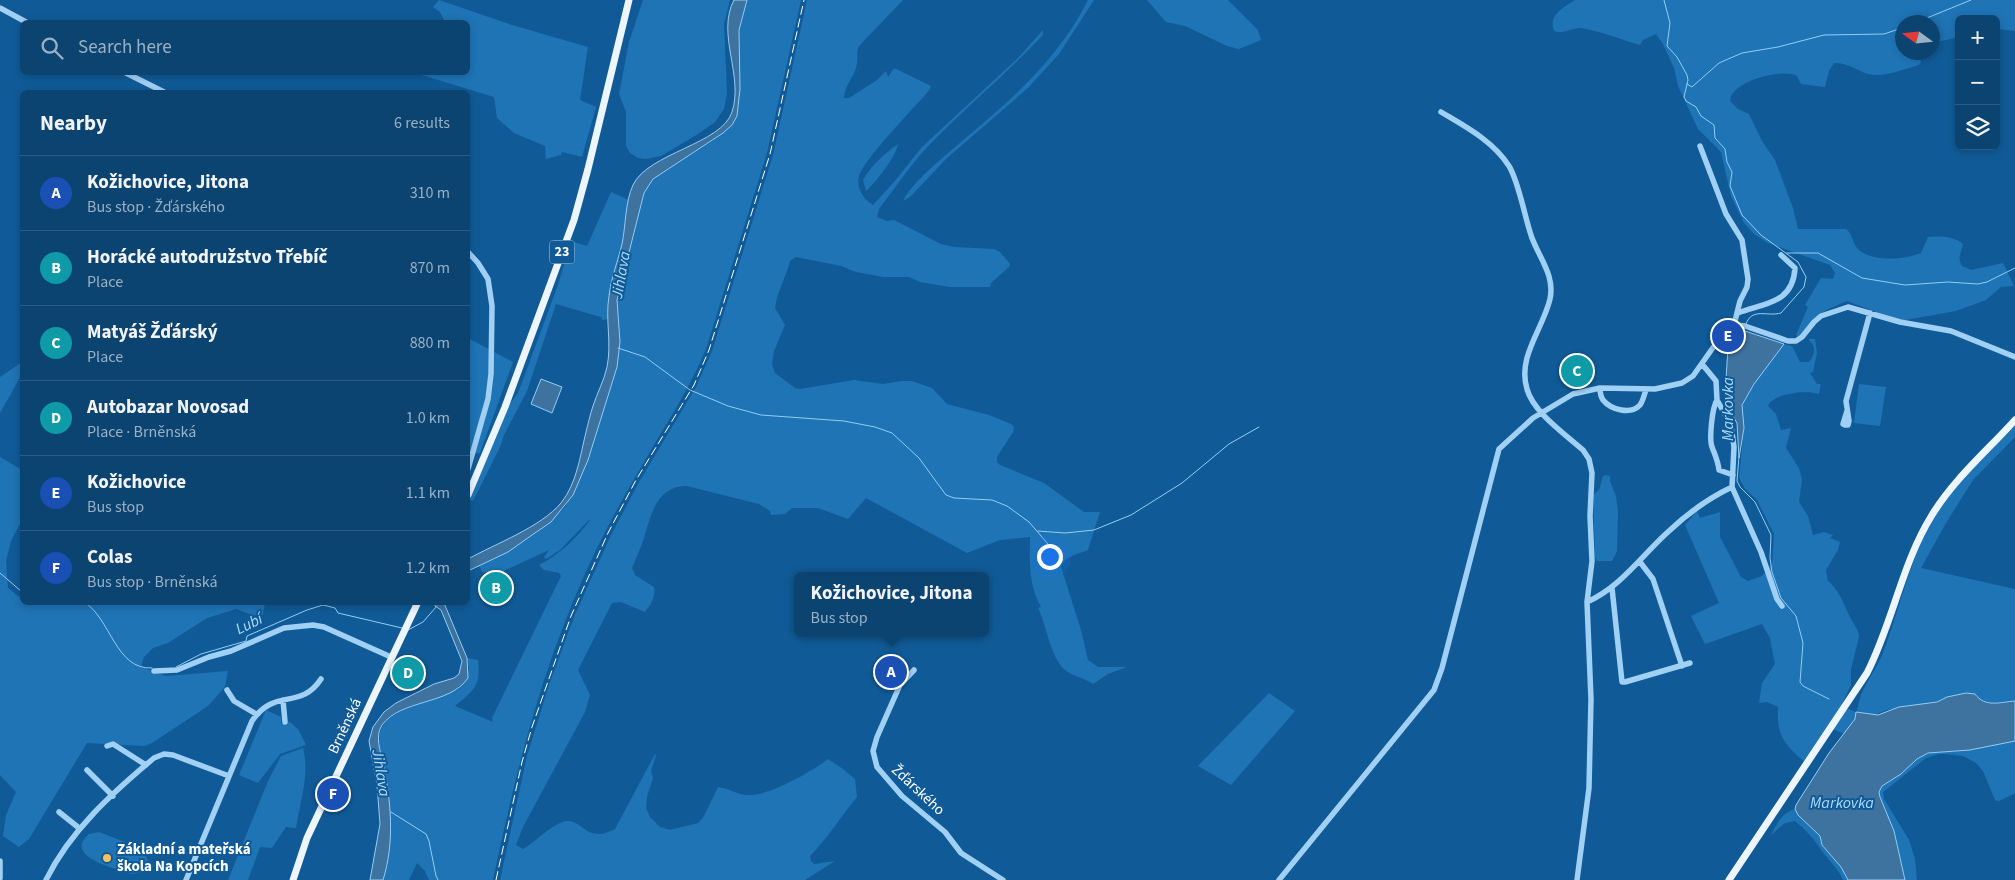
<!DOCTYPE html>
<html lang="en">
<head>
<meta charset="utf-8">
<style>
	:root { --surface:#0c4471; --page:#154b76; --text:#f1f3f6; --muted:#9ab0c3; --line:#2c5c84; --accent:#e797bd }
	body { margin:0; font-family:"Source Sans 3",sans-serif; background:var(--page); color:var(--text) }
	.controls { position:absolute; right:15px; top:15px; display:grid; overflow:hidden; border-radius:8px; box-shadow:0 2px 8px #0003 }
	.controls button { width:45px; height:45px; display:grid; place-items:center; padding:0; border:0; border-bottom:1px solid var(--line); background:var(--surface); color:var(--text); font:25px sans-serif }
	.compass { position:absolute; left:1895px; top:15px; width:45px; height:45px; border-radius:50%; background:var(--surface); box-shadow:0 2px 8px #0003; rotate:285deg }
	.you { position:absolute; left:1049px; top:556px; width:18px; height:18px; margin:-12px; border:4px solid #fff; border-radius:50%; background:#1a73e8; box-shadow:0 0 0 8px #1a73e833 }
	.badge { display:grid; place-items:center; width:32px; height:32px; border-radius:50%; background:var(--accent); color:#fff; font-size:16px; font-weight:700 }
	.pin { position:absolute; translate:-50% -50%; border:2px solid #fff; box-shadow:0 1px 5px #0006 }
	.popup { position:absolute; left:794px; top:572px; width:195px; height:65px; box-sizing:border-box; display:grid; place-content:center; border-radius:8px; background:var(--surface); filter:drop-shadow(0 1px 4px #0005); font-size:16px; white-space:nowrap; color:var(--muted) }
	.popup b { font-size:19px; color:var(--text) }
	.popup::after { content:''; position:absolute; left:50%; top:100%; margin-left:-10px; border:10px solid transparent; border-top-color:var(--surface) }
	.list { margin:0; padding:0; list-style:none }
	h2 { display:flex; justify-content:space-between; align-items:center; height:65px; margin:0; padding:0 20px; font-size:21px }
	h2 small { font-size:16px; font-weight:400; color:var(--muted) }
	.list li { display:grid; grid-template-columns:32px 1fr auto; gap:15px; align-items:center; box-sizing:border-box; height:75px; padding:0 20px; border-top:1px solid var(--line) }
	.list b { display:block; font-size:19px; white-space:nowrap }
	.list p { margin:0; font-size:16px; white-space:nowrap; color:var(--muted) }
	.list em { font-size:16px; font-style:normal; color:var(--muted) }
	.icon { flex:none; width:28px; height:28px; fill:none; stroke:currentColor; stroke-width:2; stroke-linecap:round; stroke-linejoin:round }
	.map { position:relative; flex:none; width:2015px; height:880px; overflow:hidden }
	.search { position:absolute; background:var(--surface); box-shadow:0 2px 8px #0003; left:20px; top:20px; width:450px; height:55px; display:flex; align-items:center; gap:12px; box-sizing:border-box; padding:0 18px; border-radius:8px; color:var(--muted); font-size:19px }
	.panel { position:absolute; background:var(--surface); box-shadow:0 2px 8px #0003; left:20px; top:90px; width:450px; height:515px; border-radius:8px }
	.map>svg:first-child { display:block }
	.green { fill:#1f74b5 }
	.water { fill:#3e739f; stroke:#92cdf7 }
	.lines { fill:none; stroke-linecap:round; stroke-linejoin:round }
	.stream { stroke:#92cdf7; stroke-width:1 }
	.minor { stroke:#a0d0f4; stroke-width:5.5 }
	.major { stroke:#edf6ff; stroke-width:7 }
	.rail { stroke:#fff; stroke-width:1; stroke-dasharray:9 4; stroke-linecap:butt }
	.poi-dot { fill:#ffc063; stroke:#105b97; stroke-width:2 }
	.labels { text-anchor:middle; dominant-baseline:central; stroke-width:4; stroke-linejoin:round; paint-order:stroke }
	.shield { fill:#105b97; stroke:#b7cee0; stroke-width:1 }
	.shield-label { font-size:14px; font-weight:bold; fill:#fff }
	.street-label { font-size:15px; fill:#fff; stroke:#105b97 }
	.poi-label { font-size:15px; font-weight:bold; fill:#fff; stroke:#105b97; text-anchor:start }
	.water-label { font-size:16px; font-style:italic; fill:#addafb; stroke:#105b97 }
</style>
</head>
<body>
<div class="map">
<svg width="2015" height="880" viewBox="0 0 2015 880">
	<rect width="100%" height="100%" fill="#105b97"/>
	<path class="green" d="M439,0L512,25L588,47L580,100L596,107L582,157L562,152L561,155L546,159L545,146L514,133L497,118L494,97L415,73L468,72V22H445L440,12L433,7Z
		M643,0H730L724,24L727,94L724,109L715,122L698,134L661,156L646,159L638,158L630,153L626,146V112L619,94L629,42Z
		M747,0H801L767,153L706,349C692,383 673,413 654,445C634,479 614,513 597,548C545,655 517,765 493,880H429L425,871L417,863L409,880H383C389,859 391,833 390,811C390,785 367,738 388,719C399,709 444,695 459,689L469,669L467,658L478,660C481,686 474,690 455,706L493,722L492,718L561,576L559,573L544,570L539,565C559,555 577,538 590,520H589L560,550L546,559L544,557L549,550L495,575L486,572L483,573L479,566C511,550 541,532 566,506L617,367L620,342L617,301L644,193L653,179L712,141L732,125L737,116L740,89L739,30Z
		M807,0H903L859,46C856,53 858,56 857,63C856,75 844,85 844,98H849L877,80L886,71L888,77L894,68L931,86C928,94 920,100 914,107C901,122 865,159 859,176C856,187 863,200 873,205L894,182L922,147L1018,58L1043,30V35C1008,72 970,104 934,140C914,160 897,185 879,209L877,217L887,221L894,220L941,244L954,247L994,249L1000,252L1010,264L1009,267L991,283L990,287H949L920,282L909,277H883L856,272L841,266L796,257L790,261C786,277 777,292 775,308L785,325L774,351L772,364L775,373L795,388L800,389L854,380L883,384L902,381H912L932,388L947,404L989,415L1011,424L1014,427L1013,432L997,457V462L1000,465L1044,483L1084,512H1100L1088,550C1079,554 1064,556 1061,567L1081,630L1088,660L1098,667H1127L1108,674L1093,684C1085,678 1072,676 1065,670C1050,657 1047,626 1038,608L1041,607C1028,584 1030,562 1030,537L1000,540L967,553L866,498L848,519L818,508H792L785,514L771,515L770,511L759,504L687,486C657,486 651,514 644,538C641,548 636,558 632,568L635,575L654,587C656,596 651,605 645,612L621,602L612,603L578,670L590,695L585,712L523,827L516,845L523,849C536,842 552,823 567,821C583,820 587,844 615,829L655,754L656,755L651,771L653,778L647,797L646,808L650,817L660,827L670,830L698,823L703,818L718,787C729,788 737,795 748,795C767,797 813,771 828,759L843,769L855,779L857,797C841,816 828,838 810,856L811,861L814,864L835,861L805,880H500L527,756L549,685L574,617L611,535L639,482L696,387L712,351L773,155Z
		M1088,0H1094L1059,54L1028,88L947,158L910,197L903,201C914,179 949,153 968,136C1015,97 1060,56 1088,0Z
		M1147,0H1228L1258,30L1261,40L1239,49L1227,46L1185,26L1166,22Z
		M1575,0H2015V31L1996,29V19H1959V37L1933,43L1932,22H1902V52L1919,53L1921,62L1919,65C1904,69 1883,78 1868,74C1855,70 1849,63 1834,63L1829,71L1825,87L1801,84L1797,76C1782,68 1731,81 1730,101L1738,109L1749,114L1762,141L1775,160L1793,208L1798,229H1846C1853,234 1852,243 1858,249C1870,262 1906,260 1921,253L1928,237C1939,236 1954,236 1963,244C1961,254 1957,257 1962,266L1971,270L2003,263L2014,286L2001,287L1986,300L1956,311L1900,321L1847,301C1819,313 1817,313 1800,338L1796,335L1808,307L1805,305L1821,278L1833,279L1835,273L1830,265L1768,243L1754,234L1744,223L1731,196L1721,152L1698,129L1678,86L1674,68L1663,44L1656,34L1643,40L1640,45C1620,39 1602,32 1582,28C1572,27 1563,35 1554,31C1548,15 1563,8 1575,0Z
		M898,144C896,157 876,182 866,191L863,180C871,166 884,154 898,144Z
		M611,192L629,200L622,244L609,296V319L602,320L601,317L556,304L527,391L504,435L500,447L473,501L470,500L468,505V501L508,406L518,393L558,285L571,241L587,246Z
		M468,338L513,362L480,453L468,454Z
		M1808,339H1815L1817,353L1813,372L1810,373L1817,384H1821L1819,394C1806,390 1774,393 1768,406L1776,414L1781,430L1791,428L1786,448L1799,468L1802,480L1799,502L1808,516L1813,535L1824,532L1833,535L1830,538L1840,542L1838,550L1826,570L1828,581C1841,592 1843,604 1851,619C1854,625 1859,630 1859,637L1851,669V685L1841,706L1856,712L1855,719L1844,734L1831,728L1807,764C1786,746 1776,737 1778,707L1767,702L1759,703L1762,683L1775,664L1770,638L1762,624L1705,644L1691,616L1719,603L1685,525L1697,511L1700,518L1720,512V537L1741,577L1748,581L1762,576L1772,564L1774,534L1757,500L1745,489L1739,478L1744,428L1741,407L1754,384L1784,344L1792,346L1800,362H1809C1816,353 1816,346 1808,339Z
		M22,362V374L0,413V377Z
		M1859,384L1886,387L1880,426L1854,423Z
		M2015,426V437L1973,480L1946,523L1921,568L2015,589V701C2000,702 1985,707 1975,694L1966,693L1947,697L1940,701L1887,710L1874,715L1857,712C1860,687 1874,675 1883,653C1899,611 1909,564 1930,524C1951,486 1985,457 2015,426Z
		M0,457L22,470V520L11,541L6,561L8,588L22,599V602L265,603L263,614L261,616L252,615L236,609L207,618L168,643L153,648L144,657L141,667L166,676L228,671L225,687L208,706L152,743L145,746L87,743L29,839L19,847L3,836L6,815L16,792L0,775Z
		M1606,475L1610,476V481L1616,496L1618,511L1617,551L1612,561H1597L1595,557L1593,495L1599,490L1603,476Z
		M1269,693L1295,711L1231,785L1198,766Z
		M266,710L281,717V723L290,722L298,729L306,745L280,754L258,783L239,775Z
		M2015,741V793L1999,801L1995,800L1983,771L1976,763L1963,756L1946,754H1939L1926,758L1883,792L1884,799L1909,840L1915,859L1917,880H1905L1894,831L1880,797L1879,792L1882,786L1901,774L1916,759L1928,753L1970,750Z
		M303,748C310,774 300,802 296,828L286,827L272,848L260,847L248,880H228L268,781L281,756Z
		M1795,809L1798,815L1820,836L1822,845L1841,867L1848,880H1843C1838,868 1829,861 1822,851C1814,839 1806,830 1795,821L1785,823L1771,835C1777,823 1782,813 1795,809Z
		M99,832L143,849L148,861C146,870 140,874 131,874C117,869 62,857 89,834Z"/>
	<path class="water" d="M734,0H747L739,30L740,89L737,116L732,125L723,133L653,179L644,193L617,300L620,342L617,367L588,460L573,495L551,522L532,535L508,552L468,571V559C495,544 541,527 561,503C577,483 580,456 586,432C588,424 590,415 593,406C597,393 604,381 607,367C612,343 605,319 609,296C611,278 618,261 622,244C626,225 625,202 633,185C648,153 722,144 732,112C744,76 716,34 734,0Z
		M1739,329L1784,344L1754,384L1742,405L1744,428L1739,458L1737,423L1727,406L1725,395L1728,347Z
		M541,379L562,387L552,413L531,404Z
		M435,603H444L467,658L468,678C450,705 401,699 382,725C375,736 380,751 383,762C391,801 395,842 383,880H370L380,824L377,785L369,741L373,727L384,712L396,703L434,684L454,678L459,674L462,661L441,610L435,606Z
		M1966,693L1975,694C1985,708 2001,702 2015,701V741L1970,750L1928,753L1917,759L1901,774L1882,786L1879,792L1880,797L1894,831L1905,880H1848L1841,867L1822,845L1820,836L1798,815L1795,809L1796,805L1829,753L1855,719L1856,712L1878,715L1899,707L1937,702L1947,697Z"/>
	<g class="lines">
		<path class="stream" d="M1664,0L1670,23L1667,46L1677,57L1687,75L1688,80L1684,97L1686,101L1696,107L1701,116L1714,125L1715,138L1725,149L1727,162L1732,172L1730,186L1742,215L1761,235L1798,262L1806,277L1804,287L1781,313C1767,317 1752,307 1746,324
			M1917,22L1971,0
			M1687,84L1692,87L1719,63L1742,53L1778,47L1824,35L1884,34L1902,28
			M1787,253H1818L1862,278L1905,285L1948,282L1978,284L1987,282L2015,268
			M618,348L645,357L690,390L728,406L761,415L844,421L875,427L892,433L919,458L946,495L954,498L992,500L1007,506L1029,522L1048,544
			M1739,456L1737,481L1740,487L1755,502L1771,535L1770,558L1772,572L1781,598L1796,616L1803,643L1800,682L1803,686L1829,699
			M1038,531L1065,533L1094,530L1131,515L1182,483L1229,444L1259,427
			M0,573L22,592
			M84,602C111,618 115,670 152,668
			M408,630L423,622L437,606
			M176,667L201,654L246,641L247,636L307,610L323,605L335,608L338,613L402,628
			M391,812L426,834L429,841L436,876L438,880"/>
		<path class="minor" d="M0,8L26,22
			M124,72L164,92
			M1441,112C1466,127 1493,141 1509,166C1519,182 1525,219 1532,238C1540,259 1555,276 1550,299C1543,329 1517,357 1527,389C1533,412 1565,434 1583,450L1589,459L1592,473L1590,516L1592,561L1587,602L1591,699L1589,788L1577,880
			M1700,146L1726,214L1742,240L1748,279L1747,287L1740,301L1734,325
			M468,252L478,263L488,279L492,306L491,374L488,399L468,469
			M1738,313C1764,303 1793,304 1795,268L1781,255
			M1702,364L1716,381L1717,400L1731,425L1734,447L1732,487L1761,552L1777,599L1782,606
			M1600,388C1600,392 1601,397 1603,400C1611,410 1631,415 1640,405C1643,401 1644,395 1646,390
			M1717,400C1712,408 1709,439 1712,447C1715,455 1718,461 1719,470L1733,475
			M1847,411L1843,424L1845,425H1848L1849,421L1846,401L1870,313
			M1640,562L1653,579L1682,666
			M1612,588L1622,682H1625L1690,663
			M1587,602C1622,586 1641,556 1669,531C1687,514 1709,498 1732,487
			M914,670L900,685L877,737L873,751L877,767L902,796L945,832L961,853L1003,880
			M154,671L177,670L209,657L231,651L284,628L313,625L324,627L391,657
			M227,690L234,701L256,714
			M283,700L285,722
			M107,746L113,744L146,765
			M87,770L113,796
			M59,812L79,828
			M0,861V878
			M46,880C70,831 112,793 154,758L164,754L173,755L229,776
			M186,880L252,721C275,687 300,711 321,679
			M1279,880L1434,690L1442,668L1499,449L1533,418L1573,394L1600,388L1655,389L1682,383L1693,376L1724,332L1734,325L1745,326L1788,341H1796L1802,337L1814,322L1821,316L1848,307L1900,322L1951,331L2015,357"/>
		<path class="major" d="M468,495L505,407L574,220L588,169L629,0
			M293,880L307,838L418,602
			M1729,880L1867,673C1893,622 1902,563 1932,515C1954,479 1987,451 2015,420"/>
		<path class="rail" d="M496,880L522,762L532,727L571,616L608,533L636,480L694,385L709,350L770,154L804,0"/>
	</g>
	<circle class="poi-dot" cx="107" cy="858" r="5"/>
	<g class="labels">
		<rect class="shield" x="549.5" y="240.5" width="25" height="23" rx="4"/>
		<g class="shield-label">
			<text x="562" y="252">23</text>
		</g>
		<g class="street-label">
			<text transform="translate(345 726) rotate(-65)">Brněnská</text>
			<text transform="translate(918 790) rotate(43)">Žďárského</text>
		</g>
		<g class="poi-label">
			<text x="117" y="849">Základní a mateřská<tspan x="117" dy="17">škola Na Kopcích</tspan></text>
		</g>
		<g class="water-label">
			<text transform="translate(621 275) rotate(-80)">Jihlava</text>
			<text transform="translate(1728 409) rotate(-90)">Markovka</text>
			<text transform="translate(249 624) rotate(-26)">Lubí</text>
			<text transform="translate(381 773) rotate(81)">Jihlava</text>
			<text x="1842" y="803">Markovka</text>
		</g>
	</g>
</svg>
<div class="controls">
<button>+</button>
<button>−</button>
<button><svg class="icon" aria-label="layers" viewBox="0 0 24 24"><path d="M12 4l9 5-9 5-9-5zM3 14l9 5 9-5"/></svg></button>
</div>
<svg class="compass" viewBox="-18 -18 36 36"><path d="M0-13l5 13h-10z" fill="#e53935"/><path d="M0 13l5-13h-10z" fill="#9ab0c3"/></svg>
<div class="you"></div>
<div class="pin badge" style="left:891px;top:672px;background:#1a4fb4">A</div>
<div class="popup"><b>Kožichovice, Jitona</b>Bus stop</div>
<div class="pin badge" style="left:496px;top:588px;background:#0f9aa8">B</div>
<div class="pin badge" style="left:1577px;top:371px;background:#0f9aa8">C</div>
<div class="pin badge" style="left:408px;top:673px;background:#0f9aa8">D</div>
<div class="pin badge" style="left:1728px;top:336px;background:#1a4fb4">E</div>
<div class="pin badge" style="left:333px;top:794px;background:#1a4fb4">F</div>
<div class="search"><svg class="icon" aria-label="search" viewBox="0 0 24 24"><circle cx="10" cy="10" r="6"/><path d="M15 15l6 6"/></svg>Search here</div>
<section class="panel">
<h2>Nearby<small>6 results</small></h2>
<ul class="list">
<li><span class="badge" style="background:#1a4fb4">A</span><div><b>Kožichovice, Jitona</b><p>Bus stop · Žďárského</p></div><em>310 m</em></li>
<li><span class="badge" style="background:#0f9aa8">B</span><div><b>Horácké autodružstvo Třebíč</b><p>Place</p></div><em>870 m</em></li>
<li><span class="badge" style="background:#0f9aa8">C</span><div><b>Matyáš Žďárský</b><p>Place</p></div><em>880 m</em></li>
<li><span class="badge" style="background:#0f9aa8">D</span><div><b>Autobazar Novosad</b><p>Place · Brněnská</p></div><em>1.0 km</em></li>
<li><span class="badge" style="background:#1a4fb4">E</span><div><b>Kožichovice</b><p>Bus stop</p></div><em>1.1 km</em></li>
<li><span class="badge" style="background:#1a4fb4">F</span><div><b>Colas</b><p>Bus stop · Brněnská</p></div><em>1.2 km</em></li>
</ul>
</section>
</div>
</body>
</html>
